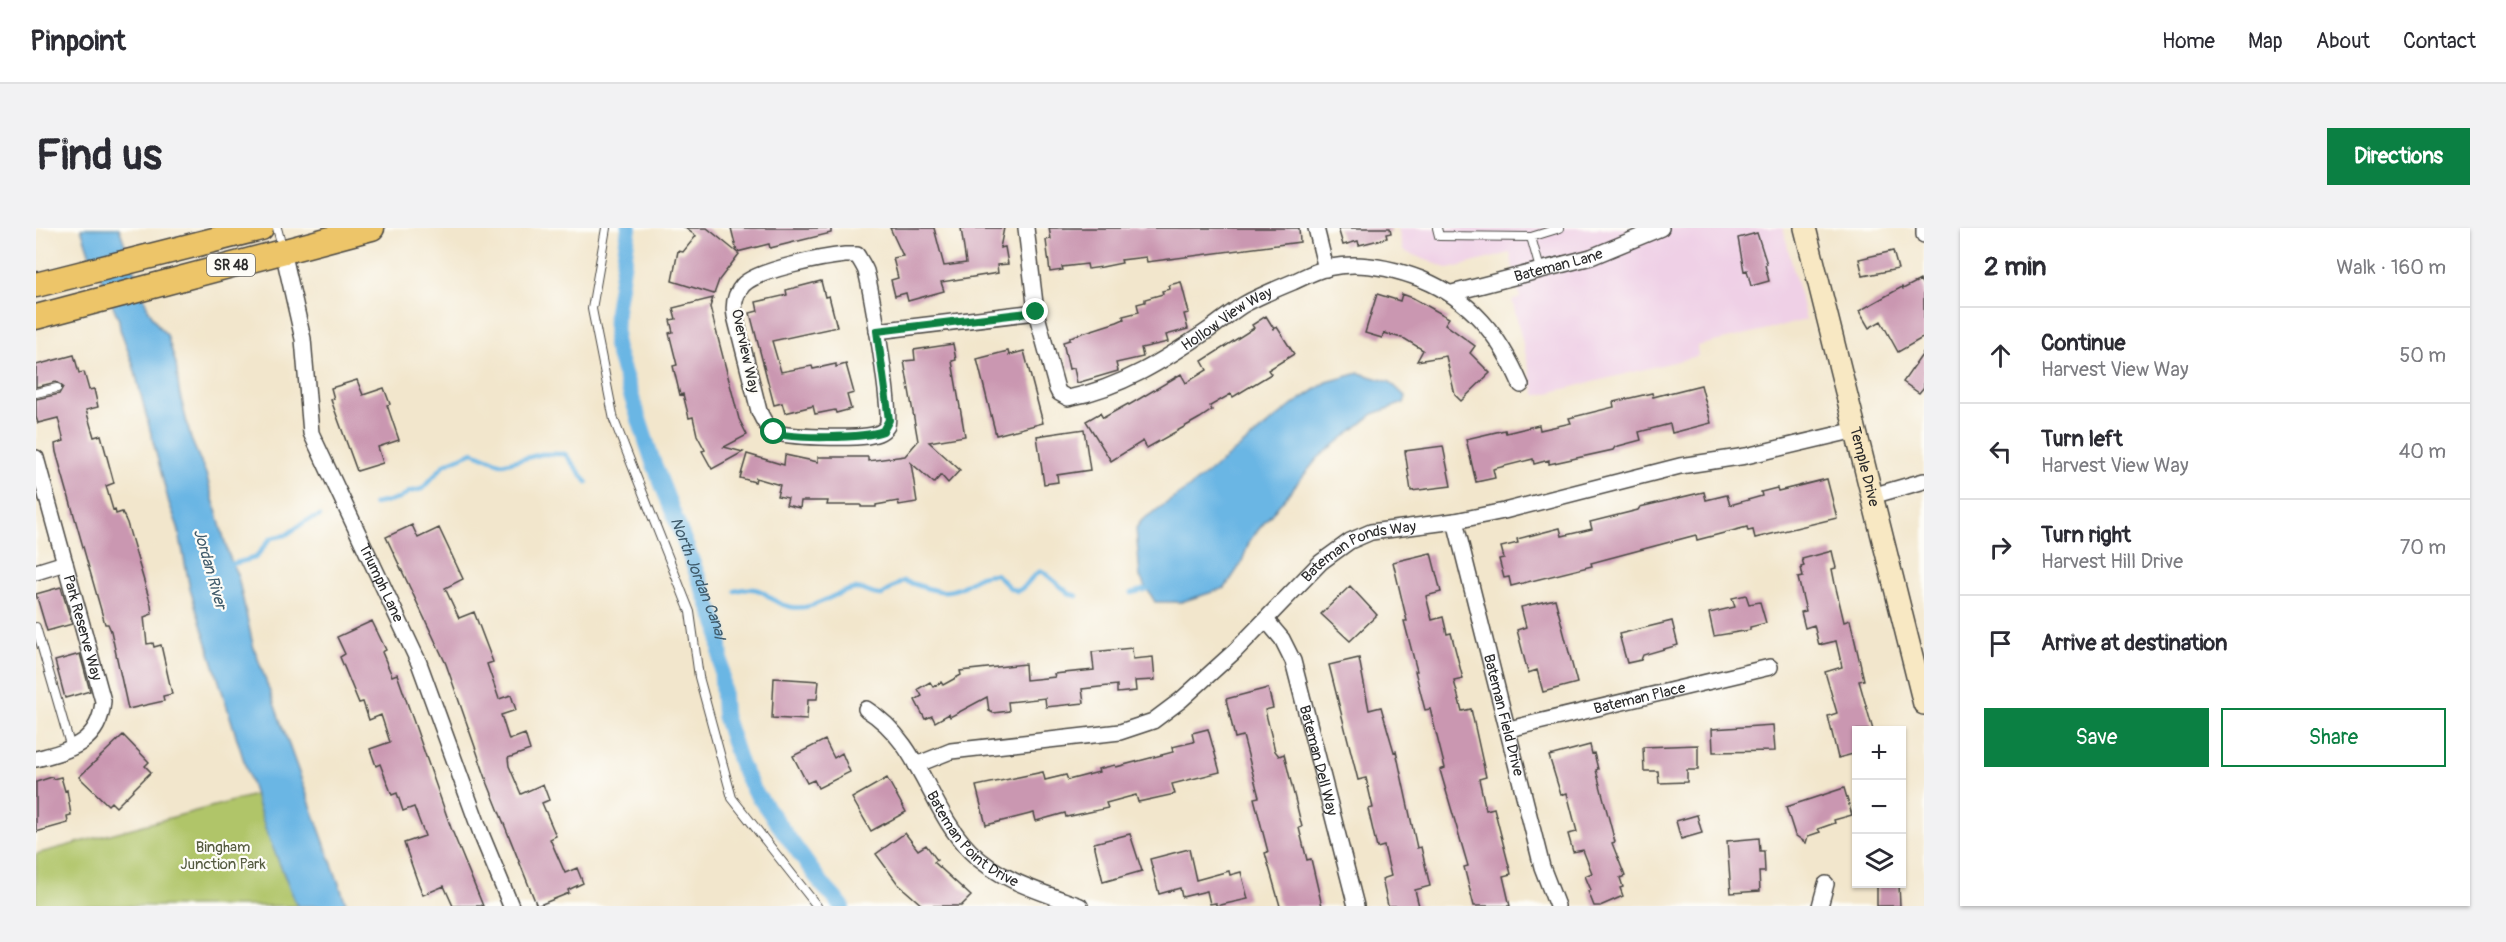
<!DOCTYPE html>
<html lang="en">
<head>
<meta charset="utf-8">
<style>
	:root { --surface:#fff; --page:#f2f2f3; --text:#2b2b33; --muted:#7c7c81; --line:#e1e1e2; --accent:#0b8043 }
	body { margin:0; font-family:Pangolin,sans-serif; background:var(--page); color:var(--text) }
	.controls { position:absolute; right:18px; bottom:18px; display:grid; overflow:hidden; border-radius:0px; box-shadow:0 2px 4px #0004 }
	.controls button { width:54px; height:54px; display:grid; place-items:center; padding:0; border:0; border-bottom:2px solid var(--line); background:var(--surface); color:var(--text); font:30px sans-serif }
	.stop { position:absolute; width:18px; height:18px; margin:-14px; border:4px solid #0b8043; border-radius:50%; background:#fff }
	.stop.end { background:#0b8043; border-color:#fff; box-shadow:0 2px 6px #0008 }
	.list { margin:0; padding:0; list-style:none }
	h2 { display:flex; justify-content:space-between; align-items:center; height:78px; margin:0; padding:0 24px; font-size:26px }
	h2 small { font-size:20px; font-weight:400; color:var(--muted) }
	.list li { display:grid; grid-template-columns:39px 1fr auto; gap:18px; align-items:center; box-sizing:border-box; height:96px; padding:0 24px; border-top:2px solid var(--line) }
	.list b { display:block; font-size:22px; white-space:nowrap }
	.list p { margin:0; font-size:20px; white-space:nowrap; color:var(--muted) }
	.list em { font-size:20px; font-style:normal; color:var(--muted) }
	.actions { display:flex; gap:12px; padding:18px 24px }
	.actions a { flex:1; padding:14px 0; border:2px solid var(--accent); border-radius:0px; text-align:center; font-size:21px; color:var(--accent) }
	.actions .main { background:var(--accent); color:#fff }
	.icon { flex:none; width:33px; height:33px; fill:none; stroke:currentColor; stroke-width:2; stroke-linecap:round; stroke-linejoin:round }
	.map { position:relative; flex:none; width:1888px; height:678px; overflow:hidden; border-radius:0px }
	header { display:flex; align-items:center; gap:36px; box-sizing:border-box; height:84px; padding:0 30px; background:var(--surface); border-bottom:2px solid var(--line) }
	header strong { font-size:28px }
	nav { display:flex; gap:33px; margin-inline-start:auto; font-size:21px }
	.intro { display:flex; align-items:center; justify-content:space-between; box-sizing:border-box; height:144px; padding:0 36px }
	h1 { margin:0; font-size:42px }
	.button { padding:15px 27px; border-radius:0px; background:var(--accent); color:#fff; font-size:21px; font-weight:700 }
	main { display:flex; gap:36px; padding:0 36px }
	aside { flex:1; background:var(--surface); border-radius:0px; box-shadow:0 2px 4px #0004 }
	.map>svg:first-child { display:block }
	.built { fill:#efd0e6 }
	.green { fill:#b0c569; stroke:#6e784a; stroke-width:1.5 }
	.water { fill:#6bb6e4; stroke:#4b7088; stroke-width:1.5 }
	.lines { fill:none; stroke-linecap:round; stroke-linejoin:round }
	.stream { stroke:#6bb6e4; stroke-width:4.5 }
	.canal { stroke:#6bb6e4; stroke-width:16 }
	.building { fill:#ca97b1 }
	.service-casing { stroke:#494743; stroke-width:10 }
	.minor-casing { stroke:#494743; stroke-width:18 }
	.secondary-casing { stroke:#494743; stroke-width:24 }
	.primary-casing { stroke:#494743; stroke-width:27 }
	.service { stroke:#fff; stroke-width:8 }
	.minor { stroke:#fff; stroke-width:15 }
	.secondary { stroke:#f8e8c3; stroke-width:21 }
	.primary { stroke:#edc569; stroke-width:24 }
	.route { stroke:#0b8043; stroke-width:8 }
	.labels { text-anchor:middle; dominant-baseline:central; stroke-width:4.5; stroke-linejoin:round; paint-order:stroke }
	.shield { fill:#fdfcf7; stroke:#6a6a68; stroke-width:1.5 }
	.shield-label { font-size:14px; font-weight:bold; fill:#2b2b2b }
	.street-label { font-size:15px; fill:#2b2b2b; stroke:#fdfcf7 }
	.park-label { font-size:15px; fill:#53593e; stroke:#fdfcf7 }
	.water-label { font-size:16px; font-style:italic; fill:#415c6c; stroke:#fdfcf7 }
</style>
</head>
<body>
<header>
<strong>Pinpoint</strong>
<nav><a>Home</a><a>Map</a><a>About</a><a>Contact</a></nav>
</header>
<div class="intro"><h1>Find us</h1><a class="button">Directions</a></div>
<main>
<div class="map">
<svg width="1888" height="678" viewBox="0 0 1888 678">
	<rect width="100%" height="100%" fill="#fdfcf7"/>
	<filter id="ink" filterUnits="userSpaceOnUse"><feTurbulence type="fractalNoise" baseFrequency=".0167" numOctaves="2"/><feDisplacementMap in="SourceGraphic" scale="12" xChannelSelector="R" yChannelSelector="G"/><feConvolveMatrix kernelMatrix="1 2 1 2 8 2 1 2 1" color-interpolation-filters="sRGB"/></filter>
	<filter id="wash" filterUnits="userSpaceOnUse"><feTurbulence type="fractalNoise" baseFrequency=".008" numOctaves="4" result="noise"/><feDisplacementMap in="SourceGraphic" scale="24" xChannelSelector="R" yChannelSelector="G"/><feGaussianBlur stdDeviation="1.35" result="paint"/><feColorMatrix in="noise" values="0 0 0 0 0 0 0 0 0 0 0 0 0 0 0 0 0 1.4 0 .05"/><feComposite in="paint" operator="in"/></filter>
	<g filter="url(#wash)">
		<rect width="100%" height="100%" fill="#f2e6cc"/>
		<path class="built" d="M1362,0H1747L1770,92L1661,118L1662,128L1500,168L1476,72L1484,70L1474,25L1413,41L1367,23Z"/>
		<path class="green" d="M219,567L262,678H0V626Z"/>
		<path class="water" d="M45,0H83L112,81L123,99L131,107L134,117L140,136L143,163L155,211L170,246L192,325L202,349L217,417L311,678H261L230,603L154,361L142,299L133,275L97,136L84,101L83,92L61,40L55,31Z
			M1323,145L1354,154L1370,169L1368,175L1337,186L1282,230L1214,312L1205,336L1189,360L1145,374H1119L1104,349L1100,300L1106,292L1154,259L1259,175L1291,154Z"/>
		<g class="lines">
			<path class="stream" d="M338,276L363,271L373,264L386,261L409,236L437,224L466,236L506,226H529L551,254
				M192,337L219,330L235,310L250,307L270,293L284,288
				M699,363C733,354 729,375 755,379C780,383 796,364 819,361C829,360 836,368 846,367L867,353C881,356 903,367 917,362C936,357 936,346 960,346L974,360L981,363C992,360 994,346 1006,343L1034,366L1041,368
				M1095,365L1111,361"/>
			<path class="canal" id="s1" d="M593,0L580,83L579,118L616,231L683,402L688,487L705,538L717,561L785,655L806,678"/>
		</g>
		<g id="blocks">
			<path class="building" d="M649,0H671L703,26L683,52L678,66L636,53L642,23L647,24L660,8Z
				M695,0H795V5L734,20L733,16L701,24Z
				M854,0H898L908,38L930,35L925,0H968L964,20L969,19L972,36L961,37L962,45L905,54L908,63L872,73L870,65L859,68L855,52L862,50L857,30L867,28Z
				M1013,0H1263L1264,14L1111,34L1110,29L1085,32L1086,35L1066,39L1052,41L1051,36L1026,39L1027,42L1014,44L1010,12L1015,11Z
				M1302,0H1354L1355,5L1350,6L1351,10L1323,17L1322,13L1307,17Z
				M1721,5L1731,36L1729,37L1733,53L1715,58L1711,42L1708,43L1702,10Z
				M1857,23L1862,41L1827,48L1823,31Z
				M1884,52L1888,59V109L1862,124L1845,93L1833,100L1823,83L1866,59L1867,61Z
				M785,53L789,69L793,68L801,99L736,113L745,144L776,138L777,141L800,136V139L810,136L818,165L811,167L815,181L800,185L799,182L779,186L777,178L749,185L746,175L738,177L714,85L722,83L720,74L751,67L750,62Z
				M1145,54L1153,85L1148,86L1152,101L1130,107L1132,114L1105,120L1107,129L1080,135L1082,143L1041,155L1038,140L1033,141L1027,114L1034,112V109L1081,94L1088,91L1087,88L1103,84L1101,76L1109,74V71L1127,66L1126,63L1134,61L1133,57Z
				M1341,66L1364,73L1366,66L1377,70L1413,90L1409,96L1439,118L1434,125L1454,145L1425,173L1419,167L1410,128L1381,133L1387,122L1369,111L1348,105L1346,110L1329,105Z
				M677,70L674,79L703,191L711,207L688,219L707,224L676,241L666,223L669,222L661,207L657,189L653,190L647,166L644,167L637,138L641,137L633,105L637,104L634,92L640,91L637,80Z
				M1230,88L1238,101L1241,99L1258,126L1232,142L1235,146L1197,169L1195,166L1174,178L1176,182L1164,190L1111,220L1107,213L1075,233L1050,193L1064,185L1067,190L1092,176L1093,177L1145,146L1150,155L1171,142L1166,133L1218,100L1216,97Z
				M917,116L920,132L916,133L929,208L893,214L924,242L912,255L905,247L898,255L875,235L881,274L863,277L862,273L840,277V279H825V277H791L792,273H765L764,280L750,277L752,270L741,268L744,257L720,250L719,254L704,250L711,226L748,237L749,227L782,234V229H832V233L869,228L882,213L868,133L879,132L878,122Z
				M972,123L973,127L988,123L1007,195L960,207L941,131Z
				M1888,124V159L1883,165L1867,154Z
				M38,127L43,145L48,144L53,162L58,161L62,179L50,182L58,209L65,207L78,255L70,258L77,282L79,281L80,286L86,284L91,295L115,377L116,386L108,389L111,416L117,415L118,419L125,417L136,466L127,468L128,473L92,481L75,403L72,396H69L20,224L19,216L28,213L22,190L2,195L0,189V171L23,166L27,159L20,154L0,159V137Z
				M321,152L327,167L348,160L354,176L351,177L363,212L342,219L347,235L321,243L295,172L298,171L295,160Z
				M1665,157L1675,195L1636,205L1634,196L1603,204L1605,212L1579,219L1577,222L1513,236V232L1498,236L1497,231L1457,241L1459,250L1440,254L1430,211L1469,202L1470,205L1503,197L1504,202L1535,195L1533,190L1578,179L1577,174L1616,165L1617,169Z
				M1048,201L1054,242L1021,247L1022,254L1008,256L1001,208Z
				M1407,218L1415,258L1375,263L1369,223Z
				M1791,251L1801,290L1719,310L1717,302L1712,303L1711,299L1661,312L1660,307L1555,335L1556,338L1475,358L1473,349L1468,350L1463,331L1468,330L1465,319L1482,315L1481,311L1524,300L1526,308L1556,301L1554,294L1602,282L1604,279L1668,264L1670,272L1691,267L1694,277L1726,268L1725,264L1741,260L1742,263Z
				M376,297L382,310L403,300L427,351L409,360L423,390L438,384L457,434L451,436L463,471L475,467L480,482L465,487L473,512L489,506L494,522L472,530L473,538L485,566L507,556L513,572L506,575L520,608L514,611L529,645L541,640L547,655L532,662L533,665L501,678L452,556L410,436L350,309Z
				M1796,323L1800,340L1796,341L1799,356L1808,394L1814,392L1828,452L1823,453L1837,502H1821V525L1802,530L1792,488L1801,485L1789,444L1806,439L1800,413L1783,417L1778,397L1769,400L1765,384L1770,383L1762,350L1767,349L1765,339L1768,338L1766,331Z
				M1395,325L1405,364L1390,368L1396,392L1407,389L1411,406L1415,405L1427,451L1418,453L1426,483L1435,481L1450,549L1443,551L1450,582L1458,580L1475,646L1467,648L1474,678H1438L1428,639L1432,638L1404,542L1409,540L1394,481L1389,482L1379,443H1381L1368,393H1371L1357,334Z
				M1314,358L1341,387L1314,413L1285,386Z
				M25,359L36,396L11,403L0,366Z
				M1710,367L1713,376L1724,374L1730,395L1714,399V402L1678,408L1673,385L1699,379L1696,370Z
				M1519,371L1541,455L1507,464L1501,442L1492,445L1481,402L1490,399L1485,379Z
				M336,393L350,422L346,424L356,448L361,446L415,600L447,678H417L408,658L387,667L381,652L368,615L389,608L378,579L367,583L361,565L356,567L344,536L340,538L334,521L354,514L345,487L333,492L327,474L323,475L304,429L309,426L301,409Z
				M1636,393L1642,417L1607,427L1605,432L1591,435L1583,406Z
				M1096,420L1097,431L1117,429L1119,452L1099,453L1100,463L1081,465V457L1046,461L1048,475L1010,479L1009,470L972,474L973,483L957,485L953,483L951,469L914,489L913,486L899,494L896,488L889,491L879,472L886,468L882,461L894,454L897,459L905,454L907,457L925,447L924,443L989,436L990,452L1019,449L1018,446L1058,442L1056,424Z
				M44,426L54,463L29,470L19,433Z
				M1323,430L1333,482L1345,479L1358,524L1360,523L1381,620L1385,619L1394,658L1379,662L1383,678H1352L1346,651L1355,648L1348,618L1341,620L1332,581L1337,580L1330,550L1322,552L1293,437Z
				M738,450L783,453L781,471H772L771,492L736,490Z
				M1232,460L1237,480L1229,482L1239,523L1243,528L1248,526L1266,599L1263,600L1271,632L1275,631L1286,678H1244L1229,625L1232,624L1218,570L1223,569L1207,508L1199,510L1190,471Z
				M1737,497L1739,523L1677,524L1676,501Z
				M1172,501L1184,544L1136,556L1139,566L1102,574L1100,567L1070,575L1072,580L1030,589L1029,585L1000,593L998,585L950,597L940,558L1007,544L1009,552L1030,547L1032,552L1063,544L1062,541L1079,537L1080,539L1137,524L1136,519L1158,514L1156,505Z
				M87,507L113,534L109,538L115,544L80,579L75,574L72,577L43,549Z
				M789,512L798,530L806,525L814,544L782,560L778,552L771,555L757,528Z
				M1554,517L1556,526L1558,525L1562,541L1560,542L1579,614L1576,615L1589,648L1584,650L1587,659L1584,660L1587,668L1564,678H1558L1552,663L1555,662L1549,648L1556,645L1547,622L1537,624L1532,606L1541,604L1531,565L1525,567L1513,528Z
				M1662,517V542H1651V554L1623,555L1622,543H1608L1607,519Z
				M16,549L17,551L25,549L29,563L31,562L35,587L31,588L32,595L0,604V554Z
				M851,550L870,584L835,603L816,570Z
				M1808,560L1816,587L1798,592L1799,595L1782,601L1784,604L1772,608L1770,615L1759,607L1750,579Z
				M1661,587L1666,605L1645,611L1640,593Z
				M869,605L882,622L890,617L901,632L898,634L935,668L925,678H887L862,656L840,626Z
				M1094,606L1106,643L1067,654L1058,615Z
				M1723,610L1724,623H1728L1729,644H1723L1724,663L1695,665L1691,613Z
				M1153,621L1160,652L1193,643L1194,647L1205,644L1212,671L1180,678V675L1174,676L1171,663L1146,669L1144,660L1123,666L1114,631Z
				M1863,656L1864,678H1841V657Z"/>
		</g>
	</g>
	<g filter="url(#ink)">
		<use href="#blocks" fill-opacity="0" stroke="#494743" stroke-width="1.5"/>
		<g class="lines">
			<g class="service-casing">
				<path id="service" d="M241,0L247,22
					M570,0L556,81L578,192L654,384L663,449L696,570L781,678
					M1401,0L1403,8L1495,9
					M1504,41L1495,9L1524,0
					M0,165L21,160
					M0,399L35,520"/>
			</g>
			<g class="minor-casing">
				<g id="minor">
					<path id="s2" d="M990,0L1000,84L1021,161L1023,165L1032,170C1085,160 1130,131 1174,101C1185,93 1196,84 1207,77C1223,68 1240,61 1257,54C1268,49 1279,43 1291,40C1321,33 1356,40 1385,51C1435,71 1464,108 1485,157"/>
					<path d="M1280,0L1290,41"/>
					<path d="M1888,0V7"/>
					<path id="s3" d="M247,23L267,111L275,205L383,435L446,608L475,678"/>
					<path d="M809,27H821C824,32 828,38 830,43C835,62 857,187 851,198C847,205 839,207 831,208C817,210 751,210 740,204C731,200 727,192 723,183L699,88C697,77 699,66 707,57C721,42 788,29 809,27Z"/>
					<path id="s4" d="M1416,65L1555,29L1625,0"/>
					<path d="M841,103L1000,84"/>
					<path id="s5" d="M0,230L67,473C64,514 35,522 0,531"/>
					<path d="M1836,268L1888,253"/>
					<path id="s6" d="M1419,293L1506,639L1521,678"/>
					<path d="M0,344L29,335"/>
					<path id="s7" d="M1230,392L1246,411L1257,433L1320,678"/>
					<path id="s8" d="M830,481C885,515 892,580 934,623C962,652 1008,665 1044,678"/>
					<path id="s9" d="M1473,501L1734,439"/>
					<path id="s10" d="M880,537L915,523L1084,504L1117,493L1145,472L1199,423L1285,334L1314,313L1335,304L1419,293L1468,283L1644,238L1710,228L1820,202"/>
					<path d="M1784,678L1790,656"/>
				</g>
			</g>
			<g class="secondary-casing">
				<g id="secondary">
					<path id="s11" d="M1769,0L1888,476"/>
				</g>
			</g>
			<g class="primary-casing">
				<path id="primary" d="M0,57L225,0
					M0,89L336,0"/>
			</g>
			<use href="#service" class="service"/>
			<use href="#minor" class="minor"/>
			<use href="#secondary" class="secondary"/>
			<use href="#primary" class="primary"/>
		</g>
	</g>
	<g class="lines" filter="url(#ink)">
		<path class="route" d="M738,204C754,212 830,210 847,203L853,192L841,103L1000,84"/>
	</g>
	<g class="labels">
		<rect class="shield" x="171" y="26" width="48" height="22" rx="4.5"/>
		<g class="shield-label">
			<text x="195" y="37">SR 48</text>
		</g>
		<g class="street-label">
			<text stroke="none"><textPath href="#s4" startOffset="110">Bateman Lane</textPath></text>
			<text stroke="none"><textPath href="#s2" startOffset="358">Hollow View Way</textPath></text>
			<text transform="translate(709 123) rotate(78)">Overview Way</text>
			<text stroke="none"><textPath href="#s11" startOffset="246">Temple Drive</textPath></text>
			<text stroke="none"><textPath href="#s10" startOffset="514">Bateman Ponds Way</textPath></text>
			<text stroke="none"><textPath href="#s3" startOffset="350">Triumph Lane</textPath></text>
			<text stroke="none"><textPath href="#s5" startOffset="176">Park Reserve Way</textPath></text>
			<text stroke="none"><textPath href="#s9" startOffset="134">Bateman Place</textPath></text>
			<text stroke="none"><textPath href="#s6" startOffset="200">Bateman Field Drive</textPath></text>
			<text stroke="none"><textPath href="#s7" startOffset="152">Bateman Dell Way</textPath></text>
			<text stroke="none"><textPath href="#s8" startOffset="171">Bateman Point Drive</textPath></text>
		</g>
		<g class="park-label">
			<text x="187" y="619">Bingham<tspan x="187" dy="17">Junction Park</tspan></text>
		</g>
		<g class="water-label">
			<text transform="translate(174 341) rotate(74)">Jordan River</text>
			<text stroke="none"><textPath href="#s1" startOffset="366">North Jordan Canal</textPath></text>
		</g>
	</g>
</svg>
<div class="controls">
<button>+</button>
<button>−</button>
<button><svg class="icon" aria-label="layers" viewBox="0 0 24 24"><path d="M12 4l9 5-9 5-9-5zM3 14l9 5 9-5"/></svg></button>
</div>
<div class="stop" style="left:738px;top:204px"></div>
<div class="stop end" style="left:1000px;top:84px"></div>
</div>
<aside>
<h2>2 min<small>Walk · 160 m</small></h2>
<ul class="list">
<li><svg class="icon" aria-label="ahead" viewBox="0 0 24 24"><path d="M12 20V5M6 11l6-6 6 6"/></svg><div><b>Continue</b><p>Harvest View Way</p></div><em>50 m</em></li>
<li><svg class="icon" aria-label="left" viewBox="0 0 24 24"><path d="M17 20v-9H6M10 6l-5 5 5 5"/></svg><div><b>Turn left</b><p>Harvest View Way</p></div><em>40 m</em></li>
<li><svg class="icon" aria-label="right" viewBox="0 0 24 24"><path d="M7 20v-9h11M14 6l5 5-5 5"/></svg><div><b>Turn right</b><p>Harvest Hill Drive</p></div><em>70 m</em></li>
<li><svg class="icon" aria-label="arrive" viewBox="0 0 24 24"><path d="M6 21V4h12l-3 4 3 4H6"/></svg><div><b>Arrive at destination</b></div></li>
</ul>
<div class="actions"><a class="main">Save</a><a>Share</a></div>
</aside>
</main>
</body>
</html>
